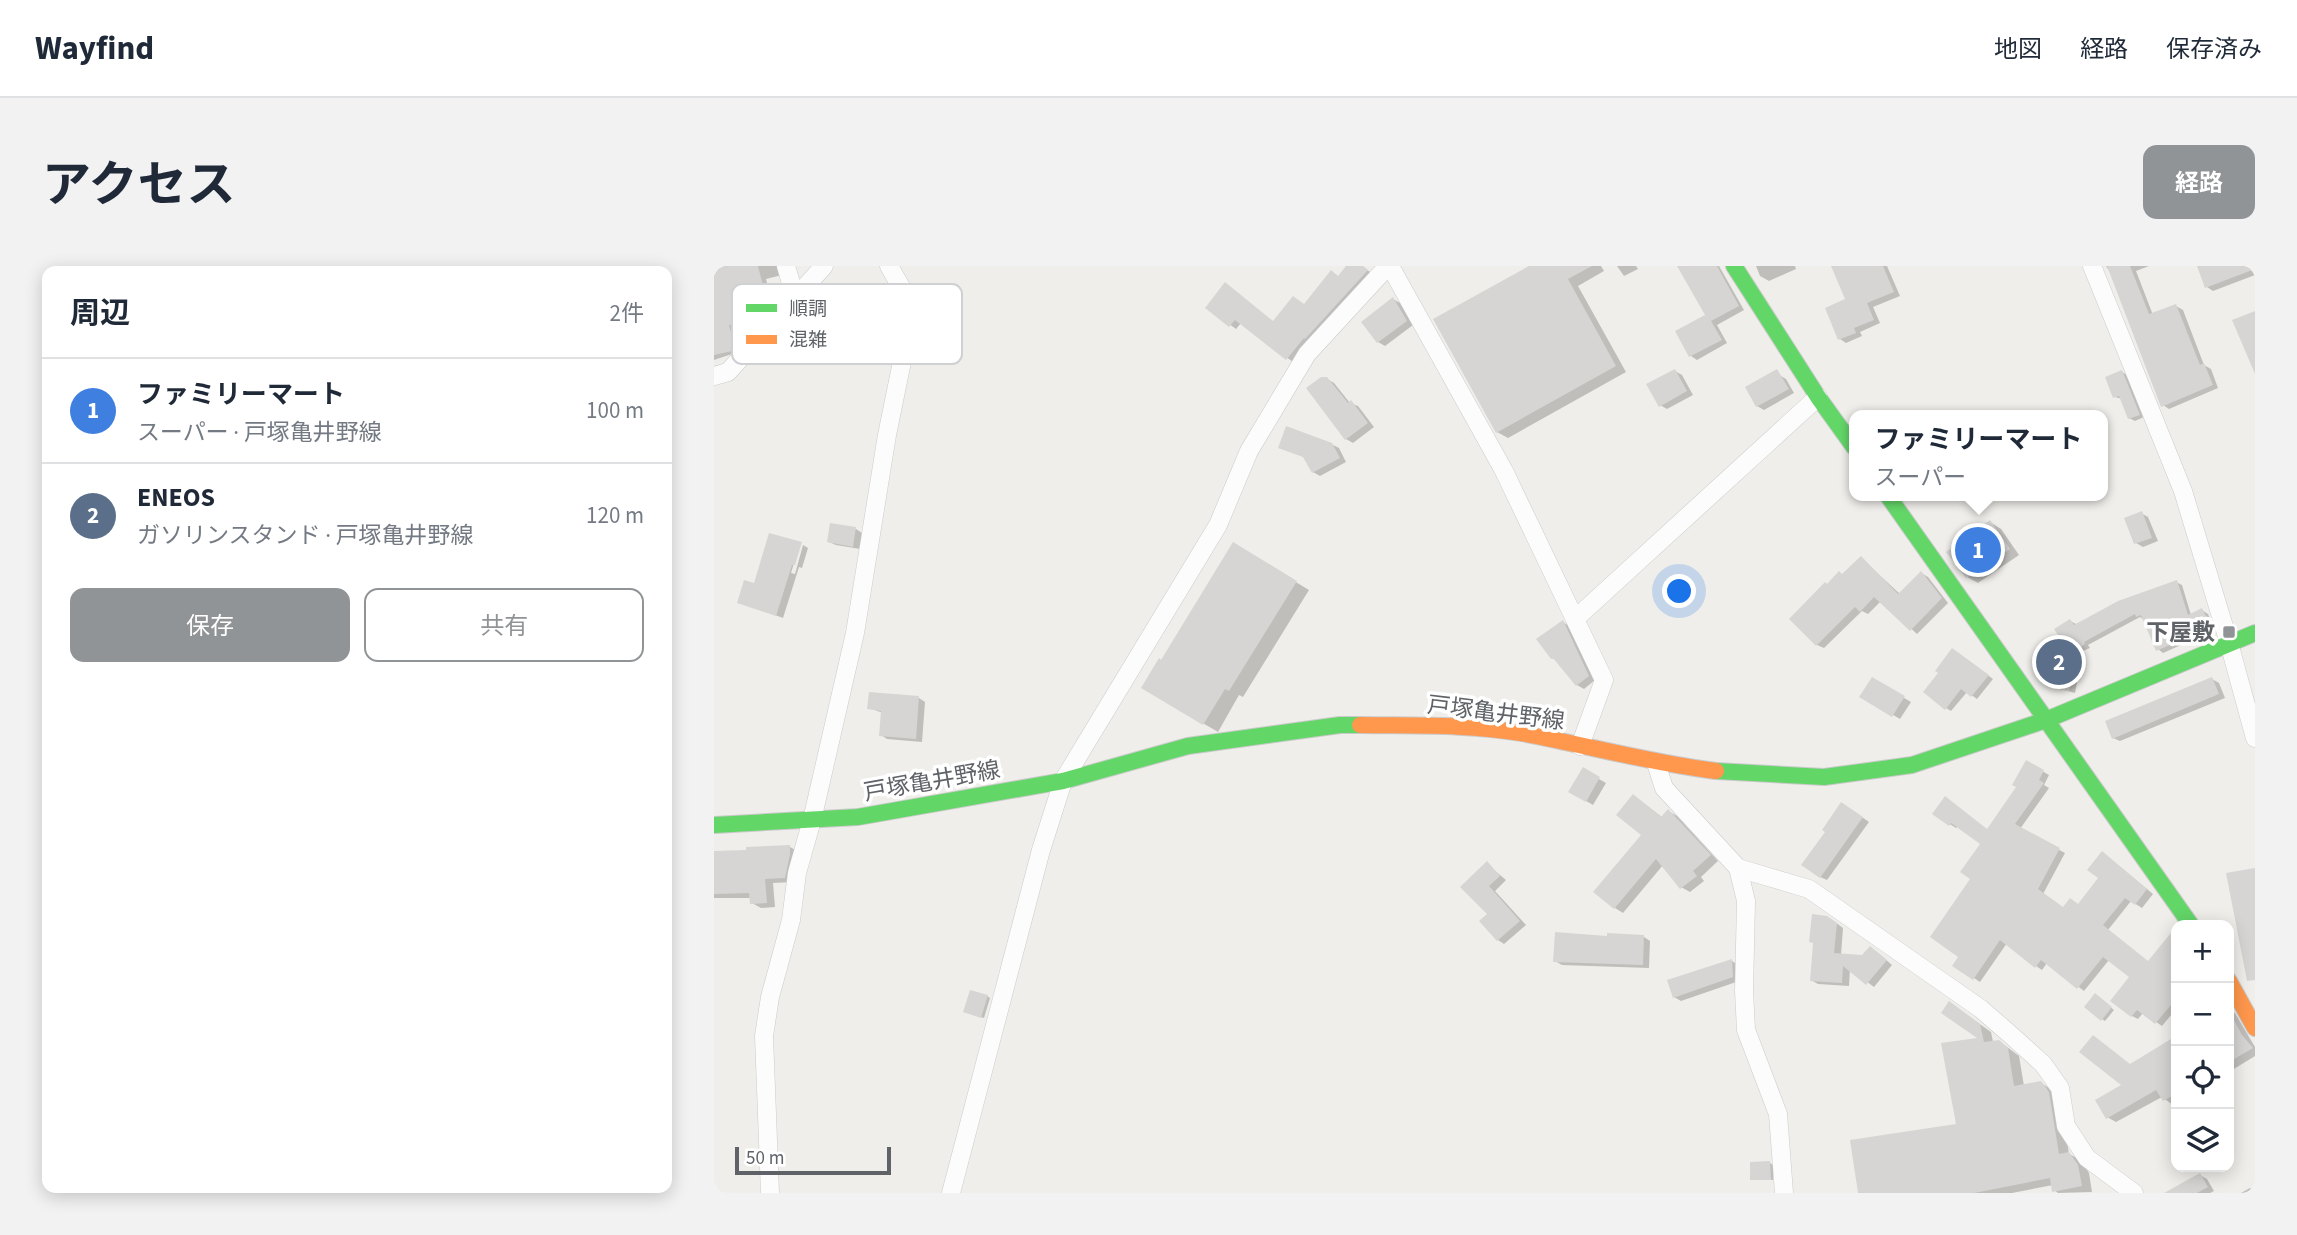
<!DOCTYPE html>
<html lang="ja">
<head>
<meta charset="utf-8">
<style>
	:root { --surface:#fff; --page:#f2f2f3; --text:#1f2937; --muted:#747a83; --line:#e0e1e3; --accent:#919496 }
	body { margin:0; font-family:"Source Sans 3","Noto Sans JP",sans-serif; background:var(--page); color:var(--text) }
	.controls { position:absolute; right:21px; bottom:21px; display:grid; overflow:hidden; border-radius:14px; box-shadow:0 4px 18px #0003 }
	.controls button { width:63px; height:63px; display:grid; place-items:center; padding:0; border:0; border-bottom:2px solid var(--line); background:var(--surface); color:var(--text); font:35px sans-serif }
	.scale { position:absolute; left:21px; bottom:18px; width:156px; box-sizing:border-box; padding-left:7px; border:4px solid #5f6368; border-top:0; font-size:19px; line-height:24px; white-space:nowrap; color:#5f6368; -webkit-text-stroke:5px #fff; paint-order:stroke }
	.you { position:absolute; left:966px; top:326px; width:24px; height:24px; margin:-18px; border:5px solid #fff; border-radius:50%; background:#1a73e8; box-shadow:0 0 0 10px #1a73e833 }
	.badge { display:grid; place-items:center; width:46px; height:46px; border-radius:50%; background:var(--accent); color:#fff; font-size:23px; font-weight:700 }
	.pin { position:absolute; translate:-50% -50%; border:4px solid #fff; box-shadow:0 2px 7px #0006 }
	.popup { position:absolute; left:1135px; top:144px; width:259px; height:91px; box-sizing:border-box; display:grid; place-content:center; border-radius:14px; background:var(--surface); filter:drop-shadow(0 2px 5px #0005); font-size:23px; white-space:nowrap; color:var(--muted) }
	.popup b { font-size:26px; color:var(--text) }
	.popup::after { content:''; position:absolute; left:50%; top:100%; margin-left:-14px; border:14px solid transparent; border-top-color:var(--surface) }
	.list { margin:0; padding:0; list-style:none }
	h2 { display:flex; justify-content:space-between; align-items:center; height:91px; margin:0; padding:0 28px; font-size:30px }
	h2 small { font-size:23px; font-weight:400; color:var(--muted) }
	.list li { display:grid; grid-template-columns:46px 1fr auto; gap:21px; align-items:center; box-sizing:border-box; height:105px; padding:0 28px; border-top:2px solid var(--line) }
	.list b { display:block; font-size:26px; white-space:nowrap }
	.list p { margin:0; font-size:23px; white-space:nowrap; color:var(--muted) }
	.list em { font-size:23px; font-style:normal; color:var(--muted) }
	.actions { display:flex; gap:14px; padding:21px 28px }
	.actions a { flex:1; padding:16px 0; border:2px solid var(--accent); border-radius:14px; text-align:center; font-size:24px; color:var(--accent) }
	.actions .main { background:var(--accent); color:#fff }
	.icon { flex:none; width:38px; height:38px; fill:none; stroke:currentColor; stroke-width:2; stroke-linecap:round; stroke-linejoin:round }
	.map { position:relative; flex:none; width:1541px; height:927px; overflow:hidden; border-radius:14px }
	header { display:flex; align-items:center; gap:42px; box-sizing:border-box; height:98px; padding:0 35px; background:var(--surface); border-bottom:2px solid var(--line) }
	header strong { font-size:33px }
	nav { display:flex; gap:38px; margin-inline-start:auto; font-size:24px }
	.intro { display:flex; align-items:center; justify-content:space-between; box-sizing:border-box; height:168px; padding:0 42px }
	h1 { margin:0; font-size:49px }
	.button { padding:18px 32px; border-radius:14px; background:var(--accent); color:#fff; font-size:24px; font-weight:700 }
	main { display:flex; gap:42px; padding:0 42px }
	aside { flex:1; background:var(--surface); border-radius:14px; box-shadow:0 4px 18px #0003 }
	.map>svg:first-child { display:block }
	.shadow { fill:#0003 }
	.building { fill:#d6d5d3 }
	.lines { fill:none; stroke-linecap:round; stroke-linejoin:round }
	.street-casing { stroke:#cbcccc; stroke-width:19 }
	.fast-casing { stroke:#cacacb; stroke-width:18 }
	.slow-casing { stroke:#cacacb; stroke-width:18 }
	.street { stroke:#fdfcfc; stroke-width:18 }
	.fast { stroke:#63d668; stroke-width:16 }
	.slow { stroke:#ff974d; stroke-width:16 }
	.poi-dot { fill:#919496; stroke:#fff; stroke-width:2.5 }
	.labels { text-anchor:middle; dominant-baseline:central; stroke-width:7; stroke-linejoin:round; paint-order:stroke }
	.poi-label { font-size:23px; font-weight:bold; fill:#5f6368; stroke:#fff; text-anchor:end }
	.street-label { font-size:23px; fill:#5f6368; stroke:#fff }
	.key { fill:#fff; stroke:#cfd0d2; stroke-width:2 }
	.key-label { font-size:19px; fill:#5f6368 }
</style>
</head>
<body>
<header>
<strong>Wayfind</strong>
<nav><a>地図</a><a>経路</a><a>保存済み</a></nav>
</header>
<div class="intro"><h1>アクセス</h1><a class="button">経路</a></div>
<main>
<aside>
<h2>周辺<small>2件</small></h2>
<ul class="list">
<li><span class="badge" style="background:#3f7fe0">1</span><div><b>ファミリーマート</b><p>スーパー · 戸塚亀井野線</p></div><em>100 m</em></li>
<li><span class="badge" style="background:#5c6f8a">2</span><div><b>ENEOS</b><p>ガソリンスタンド · 戸塚亀井野線</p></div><em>120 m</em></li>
</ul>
<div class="actions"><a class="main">保存</a><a>共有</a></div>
</aside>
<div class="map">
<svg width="1541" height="927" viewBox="0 0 1541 927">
	<rect width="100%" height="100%" fill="#efeeea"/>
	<path class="shadow" d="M0,0H68V9L52,13L61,47L56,53L21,63L27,85L0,94Z
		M634,0H648L660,9L579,96L527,57L522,63L496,44L560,57L591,39L625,11Z
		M818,0H887L890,5L864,20L912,106L794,172L783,166Z
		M903,0H922L924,3L910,10Z
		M966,0H1005L1030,44L1003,59L1013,77L983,94L977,90L993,50Z
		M1042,0H1081L1082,3L1055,15L1046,10Z
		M1119,0H1173L1186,30L1159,41L1166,57L1146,66L1148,70L1132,77L1126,73L1134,34Z
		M1392,0H1435L1422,5L1439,49L1462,40L1469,44L1490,99L1497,103L1504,122L1455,143L1449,139L1398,9Z
		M1485,0H1538L1541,9L1499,25L1493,21Z
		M679,33L686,37L699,59L671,80L664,76Z
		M961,105L968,109L979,129L953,143L946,139Z
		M1060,106L1072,113L1080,127L1050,144L1043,140Z
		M1408,106L1413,109L1430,151L1421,155L1415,152L1408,133L1401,131Z
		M613,113L620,117L636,137L644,140L660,161L639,177L632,173Z
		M617,178L625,182L632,196L606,210L599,206Z
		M1427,247L1434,251L1444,275L1429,281L1422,277Z
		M1276,256L1287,263L1305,289L1264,317L1253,311Z
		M142,263L148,267L146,283L122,279L115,276Z
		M86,278L77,307L81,308L89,279L94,282L88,302L85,301L69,352L25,336Z
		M520,279L595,324L529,431L525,429L504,466L429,422L448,396Z
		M1147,292L1186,328L1207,307L1214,311L1234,337L1203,368L1167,335L1154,348L1148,345L1110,382L1103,379L1114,320L1129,310Z
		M1462,316L1468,319L1477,349L1488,344L1494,348L1501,364L1449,387L1444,383L1429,353L1426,351L1374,379L1376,382L1369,385L1361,427L1336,420L1356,355L1362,358Z
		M849,356L855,360L881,414L870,423L863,419L845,396L838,392Z
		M1244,387L1279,413L1263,433L1253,426L1237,445L1232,442Z
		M1158,413L1197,436L1186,453L1148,431Z
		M1498,413L1505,417L1511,432L1406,475L1399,472Z
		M205,432L211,436L208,476L173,473L167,469L169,447L155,442Z
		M1313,496L1335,509L1330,519L1335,522L1306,563L1351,587L1329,628L1350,643L1365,639L1386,612L1394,591L1439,628L1428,642L1417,635L1394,664L1435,697L1460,665L1462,666V743L1448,760L1429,747L1424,753L1418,750L1417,711L1395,694L1370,725L1333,697L1328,704L1322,700L1293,677L1266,716L1260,712L1247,691L1258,613L1269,577L1244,560L1242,562L1220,548L1274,565L1305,521Z
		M869,504L892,517L879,539L857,526Z
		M927,535L949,552L954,545L963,550L1004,595L987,611L990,615L976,626L967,621L949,599L909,647L901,642L930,568Z
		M1135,542L1155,556L1113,614L1106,611Z
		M76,581L85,586L80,616L59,617L61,641L47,642L38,637V632H0V587Z
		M773,598L792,614L781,625L812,659L790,678L784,674L775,648Z
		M1121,656L1129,662L1127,689L1149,690L1163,686L1178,699L1160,721L1136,703L1135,720L1104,718L1097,714Z
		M930,671L936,675L935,702L848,699L841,695L895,672Z
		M1018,695L1024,699L1025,715L967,735L960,731Z
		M273,730L276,732L270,752L254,747Z
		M1384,731L1400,744L1391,755L1388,753Z
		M1236,737L1277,766L1279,776L1285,775L1305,790L1310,820L1327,817L1338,824L1346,834L1355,888L1367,894L1375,907L1378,926L1344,927L1340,924L1339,919L1298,927H1146L1244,860L1268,773Z
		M1515,744L1521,747L1541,781V790L1515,806Z
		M1462,772V837L1459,839L1448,831L1402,856L1393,851L1410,820L1417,799Z
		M1056,897L1059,899V914L1038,913Z
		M1486,909L1493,913L1500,925L1496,927H1462Z
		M1536,922L1540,927H1527Z"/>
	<path class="building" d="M0,0H44L55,43L49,51L15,59L21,81L18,85L0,89Z
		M632,0H649L654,4L591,73L590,72L572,94L521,54L515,61L491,42L511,16L559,55L579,30L590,38L617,4L624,10Z
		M815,0H878L854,13L902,100L782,167L719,53Z
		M963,0H1003L1025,40L997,55L1008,74L975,91L961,65L991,49Z
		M1117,0H1169L1180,26L1153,37L1160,54L1140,62L1142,67L1124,74L1111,42L1131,33Z
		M1393,0H1416L1435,48L1462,38L1486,99L1490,97L1499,119L1447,141Z
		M1483,0H1541V3L1491,22Z
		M679,31L693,55L663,77L647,56Z
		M1541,45V108L1518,54Z
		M961,103L973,125L945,141L932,118Z
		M1063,103L1075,123L1042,141L1031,121Z
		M1408,104L1426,149L1414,153L1405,130L1399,132L1391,111Z
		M607,111H613L634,137L637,134L654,157L631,174L592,122Z
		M572,160L618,177L626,192L598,207L589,191L564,182Z
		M1428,245L1438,272L1420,278L1410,252Z
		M1276,254L1296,283L1252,312L1232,286Z
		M116,257L142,261L139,281L113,276Z
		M55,267L88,276L81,299H78L62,350L23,337L30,314L40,317Z
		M519,276L583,315L515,425L511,423L489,459L427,422L445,392L447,394Z
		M1147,290L1184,328L1207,305L1228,332L1196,365L1160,331L1146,346L1141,341L1102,380L1075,353L1111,316L1113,318L1125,305L1128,308Z
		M1463,314L1474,349L1488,342L1497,361L1442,385L1427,349L1422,351L1421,348L1370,376L1371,378L1364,383L1355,425L1334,421L1344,369L1340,363L1356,353L1360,359L1404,335Z
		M849,354L875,410L862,420L839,392L837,393L822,373Z
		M1238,382L1275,409L1257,431L1247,423L1231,444L1209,426L1224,407L1221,405Z
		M1158,411L1191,430L1178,451L1145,431Z
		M1498,411L1505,428L1398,473L1391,455Z
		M155,426L205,430L202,473L165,470L167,445L153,443Z
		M1312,494L1330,504L1325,514L1330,517L1301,558L1346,582L1324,623L1349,641L1356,632L1364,638L1384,612L1373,604L1388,585L1433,623L1421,639L1411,632L1389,659L1434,695L1461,662L1462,664V733L1441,758L1423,744L1417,751L1396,735L1415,711L1389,691L1363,723L1327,694L1321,702L1286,674L1259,714L1238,700L1244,691L1216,671L1256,613L1246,606L1266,578L1237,557L1235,560L1218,548L1231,530L1273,563L1302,521L1298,519Z
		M869,501L886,511L872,536L854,526Z
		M919,528L947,551L954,543L997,589L979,605L983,610L966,623L942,593L900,643L879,626L927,569L902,549Z
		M1127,536L1149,551L1106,612L1087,599L1111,566L1108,564Z
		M76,579V588L71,612L51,613L53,637L36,638L35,627L0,628V585L32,584V581Z
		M773,595L786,610L775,620L806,655L783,675L765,655L773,648L746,621Z
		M1541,602V714L1533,715L1512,607Z
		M1098,648L1113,650L1123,657L1120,687L1148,689L1156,680L1173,694L1152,719L1129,700L1128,717L1096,715L1099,677L1095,676Z
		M841,666L893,670V667L930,669L929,699L839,696Z
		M1018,693L1019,711L959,732L953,714Z
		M256,724L274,729L267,752L249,746Z
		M1381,727L1398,741L1387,755L1370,741Z
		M1235,735L1266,758L1270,776L1285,774L1294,782L1300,820L1327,815L1335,826L1345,888L1355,886L1364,899L1368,920L1338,926L1336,912L1260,927H1144L1136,874L1242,858L1227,777L1263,772L1227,747Z
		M1515,745L1528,769L1539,782L1515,796Z
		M1379,769L1416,798L1462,770V828L1449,835L1442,824L1392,853L1381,834L1407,819L1365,786Z
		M1056,895L1057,914H1036V896Z
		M1486,907L1494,921L1483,927H1450Z"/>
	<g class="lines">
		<g class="street-casing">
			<path id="street" d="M72,0L81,31
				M676,0L790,205L890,414L866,480
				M1378,0L1469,225L1515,377L1541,472
				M0,110L14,106L110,0
				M861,353L1104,131
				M942,497L950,522L1024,602L1095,623L1267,743L1298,770L1329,798L1346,822L1352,860L1373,892L1420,927
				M1024,602L1032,635L1030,725L1032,764L1064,848L1070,927
				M56,927L50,770L56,731L77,654L83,607L98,554L141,367L173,169L199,42L175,0
				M237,927L327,584L349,515L504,259L535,185L593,88L674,0"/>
		</g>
		<g class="fast-casing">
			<path id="fast" d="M1020,0L1104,131L1140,181
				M1174,230L1477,659
				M1002,505L1110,511L1198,499L1332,454L1541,367
				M0,559L144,551L349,515L474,480L626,459H646"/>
		</g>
		<g class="slow-casing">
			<path id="slow" d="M646,459C699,460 754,458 807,467C872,479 936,497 1002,505
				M1515,715L1541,762"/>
		</g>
		<use href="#street" class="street"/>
		<use href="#fast" class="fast"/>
		<use href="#slow" class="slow"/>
	</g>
	<rect class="poi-dot" x="1508" y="359" width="14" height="14" rx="3.5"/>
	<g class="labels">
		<g class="poi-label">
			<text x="1501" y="366">下屋敷</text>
		</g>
		<g class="street-label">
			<text transform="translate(782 447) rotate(7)">戸塚亀井野線</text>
			<text transform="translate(218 515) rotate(-10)">戸塚亀井野線</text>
		</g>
	</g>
	<rect x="18" y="18" width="230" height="80" rx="10" class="key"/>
	<rect x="32" y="38" width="31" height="8" fill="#63d668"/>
	<rect x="32" y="69" width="31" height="9" fill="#ff974d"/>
	<g class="key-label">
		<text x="75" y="49">順調</text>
		<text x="75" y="80">混雑</text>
	</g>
</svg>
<div class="controls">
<button>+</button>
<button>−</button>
<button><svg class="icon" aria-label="locate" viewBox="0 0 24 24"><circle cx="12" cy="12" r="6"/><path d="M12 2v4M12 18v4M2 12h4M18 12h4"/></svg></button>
<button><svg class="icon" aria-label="layers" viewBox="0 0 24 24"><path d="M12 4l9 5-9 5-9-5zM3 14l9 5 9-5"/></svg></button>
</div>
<div class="scale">50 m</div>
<div class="you"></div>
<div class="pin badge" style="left:1264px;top:284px;background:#3f7fe0">1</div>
<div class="popup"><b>ファミリーマート</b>スーパー</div>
<div class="pin badge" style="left:1345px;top:396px;background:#5c6f8a">2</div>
</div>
</main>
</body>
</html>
